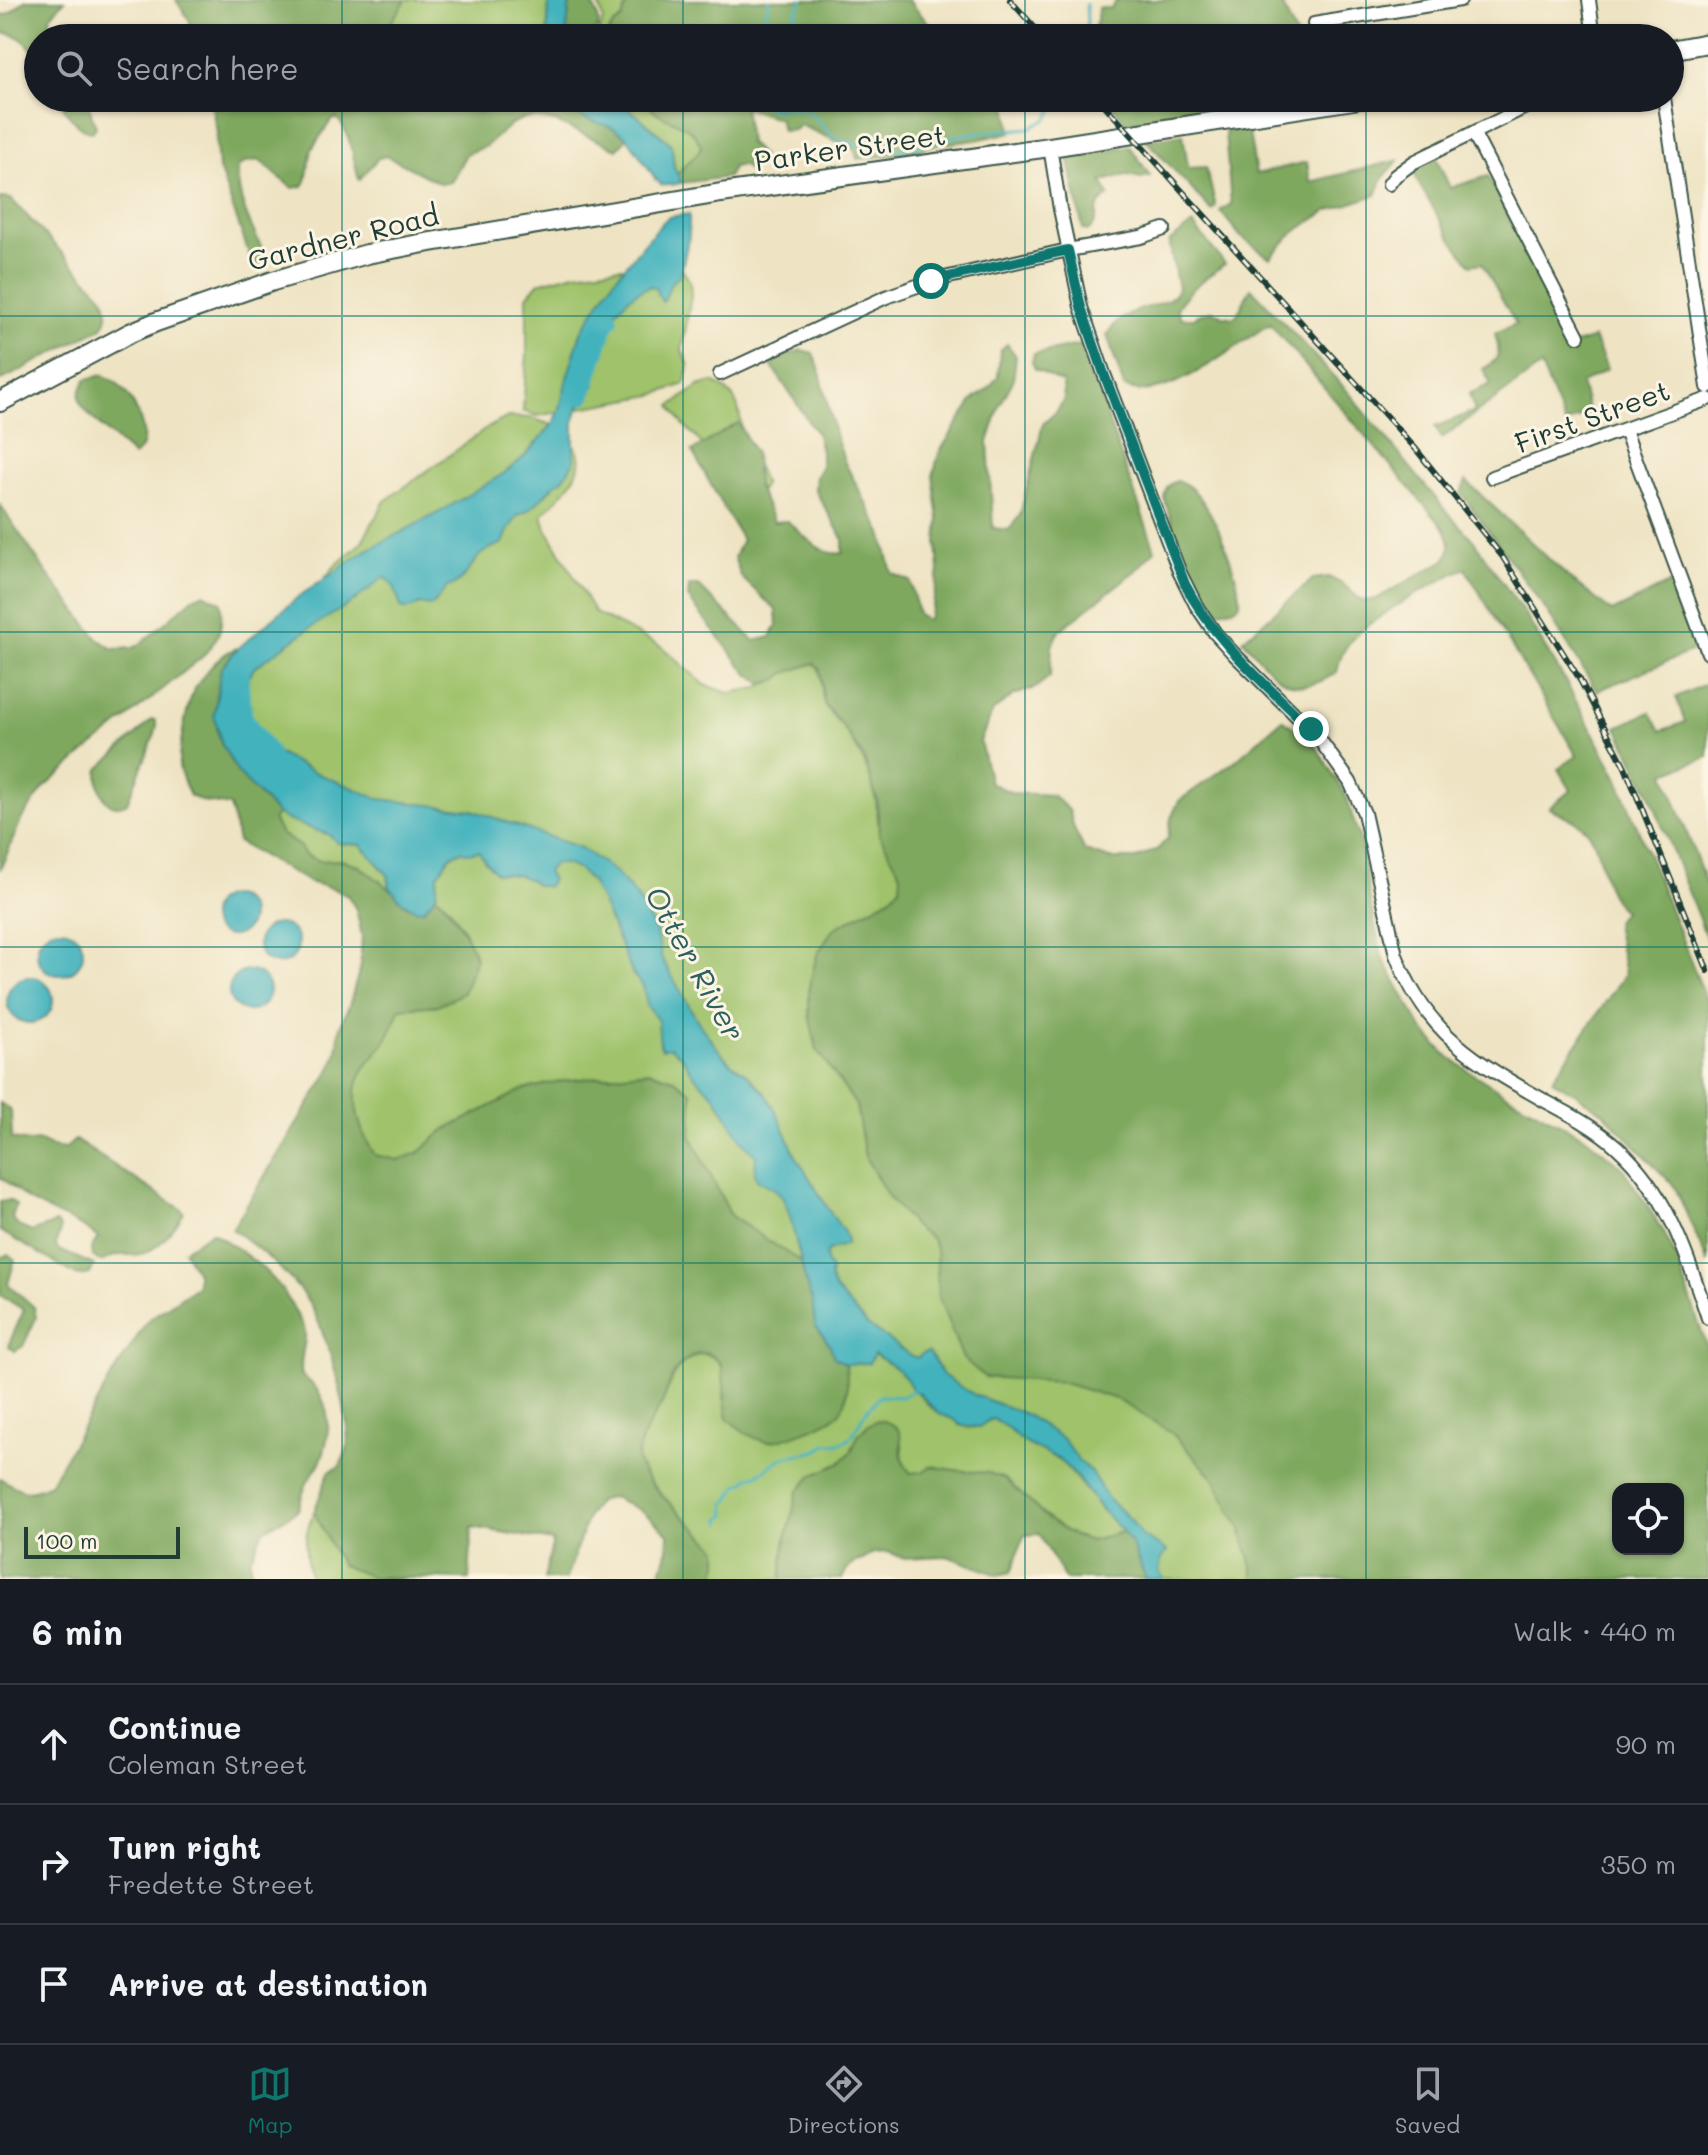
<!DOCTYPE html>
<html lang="en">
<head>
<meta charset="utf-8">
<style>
	:root { --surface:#171b24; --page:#242831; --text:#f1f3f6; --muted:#9ea1a6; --line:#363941; --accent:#0f766e }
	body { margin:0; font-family:Mali,sans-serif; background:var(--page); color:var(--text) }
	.controls { position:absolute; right:24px; bottom:24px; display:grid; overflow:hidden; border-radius:16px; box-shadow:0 2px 6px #0004 }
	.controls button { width:72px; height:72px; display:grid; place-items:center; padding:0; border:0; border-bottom:2px solid var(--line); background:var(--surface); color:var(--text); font:40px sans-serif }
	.scale { position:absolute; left:24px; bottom:20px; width:156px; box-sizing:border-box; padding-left:8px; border:4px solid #1f3d34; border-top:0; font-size:22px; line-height:28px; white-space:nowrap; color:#1f3d34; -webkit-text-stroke:6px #fcf5e5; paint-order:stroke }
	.stop { position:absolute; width:24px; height:24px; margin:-18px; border:6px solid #0f766e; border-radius:50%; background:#fff }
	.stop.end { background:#0f766e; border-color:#fff; box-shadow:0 2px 8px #0008 }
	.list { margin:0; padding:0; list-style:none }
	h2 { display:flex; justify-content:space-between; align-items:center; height:104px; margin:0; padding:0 32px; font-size:34px }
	h2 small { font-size:26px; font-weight:400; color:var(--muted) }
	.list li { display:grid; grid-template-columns:52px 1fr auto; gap:24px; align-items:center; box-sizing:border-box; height:120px; padding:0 32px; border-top:2px solid var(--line) }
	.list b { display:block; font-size:30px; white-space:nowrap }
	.list p { margin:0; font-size:26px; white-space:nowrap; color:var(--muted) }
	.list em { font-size:26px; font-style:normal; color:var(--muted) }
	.icon { flex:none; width:44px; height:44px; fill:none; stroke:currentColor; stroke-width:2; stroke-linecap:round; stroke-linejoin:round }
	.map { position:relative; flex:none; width:1708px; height:1579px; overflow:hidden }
	.search { position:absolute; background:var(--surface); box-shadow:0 2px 6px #0004; left:24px; right:24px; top:24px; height:88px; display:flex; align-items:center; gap:20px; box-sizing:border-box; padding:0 28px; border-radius:44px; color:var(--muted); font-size:30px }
	.sheet { height:464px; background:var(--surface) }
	nav { display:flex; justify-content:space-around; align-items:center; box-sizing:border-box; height:112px; border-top:2px solid var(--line); background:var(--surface); font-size:22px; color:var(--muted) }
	nav a { display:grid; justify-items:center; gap:4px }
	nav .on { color:var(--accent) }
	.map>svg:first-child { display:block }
	.green { fill:#9fc26b; stroke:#5f8050; stroke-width:2 }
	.forest { fill:#7fa85f; stroke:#4f724a; stroke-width:2; fill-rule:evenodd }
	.water { fill:#43b2bd; stroke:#317878; stroke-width:2 }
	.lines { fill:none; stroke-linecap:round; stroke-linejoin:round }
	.stream { stroke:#43b2bd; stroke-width:3 }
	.river { stroke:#43b2bd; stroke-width:18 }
	.street-casing { stroke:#3e5649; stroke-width:16 }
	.secondary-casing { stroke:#3e5649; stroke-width:22 }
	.street { stroke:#fff; stroke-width:12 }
	.secondary { stroke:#fff; stroke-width:18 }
	.rail-casing { stroke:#1f3d34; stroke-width:6 }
	.rail { stroke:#fcf5e5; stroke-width:3; stroke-dasharray:9; stroke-linecap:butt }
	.route { stroke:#0f766e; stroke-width:10 }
	.grid { fill:none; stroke:#0f766e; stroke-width:2; stroke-opacity:0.55 }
	.labels { text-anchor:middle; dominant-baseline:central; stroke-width:6; stroke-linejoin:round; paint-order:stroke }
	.street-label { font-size:28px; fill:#1f3d34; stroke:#fcf5e5 }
	.water-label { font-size:30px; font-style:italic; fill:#2a605d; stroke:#fcf5e5 }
</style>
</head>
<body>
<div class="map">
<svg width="1708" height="1579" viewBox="0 0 1708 1579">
	<rect width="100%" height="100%" fill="#fcf5e5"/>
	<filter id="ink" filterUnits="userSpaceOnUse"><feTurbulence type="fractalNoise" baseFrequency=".0125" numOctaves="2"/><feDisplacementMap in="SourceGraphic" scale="16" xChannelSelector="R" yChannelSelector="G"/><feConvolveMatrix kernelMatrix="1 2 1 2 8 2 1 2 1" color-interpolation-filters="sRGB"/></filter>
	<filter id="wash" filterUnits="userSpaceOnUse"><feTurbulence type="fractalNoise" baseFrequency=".006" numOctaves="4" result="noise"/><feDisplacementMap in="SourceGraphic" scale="32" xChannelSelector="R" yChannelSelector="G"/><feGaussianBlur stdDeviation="1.8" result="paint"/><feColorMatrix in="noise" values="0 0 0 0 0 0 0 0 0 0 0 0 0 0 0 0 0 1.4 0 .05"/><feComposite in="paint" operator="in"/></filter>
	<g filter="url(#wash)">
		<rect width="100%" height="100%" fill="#eee3c3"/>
		<path class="green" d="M406,0H549L547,38H383L387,28Z
			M597,0H628L622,19L613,25L606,38H596C606,16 604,22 597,0Z
			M450,98H587L652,143L656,181L648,166L627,138L577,114L494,108C478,114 462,111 450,98Z
			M624,98H640C647,104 653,111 661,115C678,124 695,127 701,147C696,159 684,163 678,174C671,166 675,153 670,143L627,107L618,101Z
			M620,267L682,268L690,282L691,296L682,350L689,366L685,384L653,395L537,416L523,411L527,355V296L538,283L575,273Z
			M712,382C744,394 739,418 744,446C746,452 751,456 754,462C759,469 761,477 764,485L759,492H748L682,423L671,406L699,386Z
			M508,417L531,418L552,425L547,493L573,462L574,444C593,470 558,497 542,515L546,528L595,613L662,647L705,685L729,693L758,688L763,684L776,680L785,673L815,663C825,675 819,691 825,705C828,713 839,721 844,729C870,766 877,789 879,834L1618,1489V1549L1281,1579H1154L1149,1565L1068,1452L933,1389L731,1216L690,1139L692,1119L674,1079L650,1071L556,1082L522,1091L443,1131L415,1202L314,1132L386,1040L400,1008L439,1005L466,934L450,908L436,895L438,875L450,856L461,851H479L485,861L492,867L505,854L416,824L274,761L246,725L240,709L239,679L335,566L361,543L385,501L489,427Z
			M277,814L290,821L330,835L337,843L361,845L388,875L390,888L394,893L359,866L344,860L319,861L305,855L299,846L281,834L273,820Z
			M700,1354C727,1356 725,1376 724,1399L847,1395L846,1364L871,1358L874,1354L901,1372L929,1406L938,1413L955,1420L960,1425L972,1428L993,1419L1009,1429L1019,1439L1047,1452L1065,1465L1101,1509L1123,1532L1091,1541L1074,1536L1049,1520L1005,1479L931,1466L922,1472L910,1473L903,1460L902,1444L868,1425L858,1435L851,1452L839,1464L813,1475L798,1491L785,1544L781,1579H714L718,1564V1549C701,1532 637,1478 637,1456C637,1437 655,1417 663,1400C674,1377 674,1364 700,1354Z
			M314,1512L341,1565L403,1579H311C304,1555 303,1534 314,1512Z"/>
		<path class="forest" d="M26,0H65L50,16L51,29L57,38H38V59C29,44 19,32 0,33V16L8,14Z
			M176,0H406L387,28L383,38H191L190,21Z
			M570,0H592C593,12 601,14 598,28L588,38H566Z
			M628,0H908L942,38H606L613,25L622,19Z
			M1117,0H1280L1297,38H1091L1097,20L1098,8H1111Z
			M59,98H86L96,127L92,132C77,129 64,111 59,98Z
			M210,98H450L466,110L485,112L509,101L522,99L540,100L566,106L592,121L609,125L627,138L617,149L558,123L535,117L522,119L511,124L486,146L466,154L451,182L441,184L387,156L378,158L359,180C354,163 350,128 336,118L330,122L312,149L306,181L303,186L293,188C280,180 271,168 258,160L246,162L238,167C235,199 255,234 269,263L253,265L218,166L216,144L217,132Z
			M640,98H1003L1008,110L1011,132L976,140L929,146L916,153L857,159L855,149L800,125L794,130L782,131L779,119L744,107L749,143L762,156L761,161L749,171L742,165L733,167L728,177L681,183L678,174C684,163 696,159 701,147C695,127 677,124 661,115C653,111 647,104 640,98Z
			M1106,98H1264L1234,103L1225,99L1212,101L1206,108L1127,123Z
			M1248,127L1256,174L1307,162L1310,182L1399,160L1383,178L1376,195L1327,211L1293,233L1270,258L1240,236L1220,211L1231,204L1225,132Z
			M1183,134L1188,168L1206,167L1216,207L1212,211L1147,141Z
			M1130,146L1150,176L1141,178L1127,175L1102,181L1109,196C1106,198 1102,200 1100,204C1093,215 1101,222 1087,231L1083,229L1068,156Z
			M1436,157L1450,188L1488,176L1572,345L1594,338L1607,369L1581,384L1589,413L1565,424L1541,366L1442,438L1435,427L1475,411L1469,394L1491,384L1483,369C1502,359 1500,351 1495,333L1516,324L1482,263L1471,265L1452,240L1416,179L1415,170L1418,165Z
			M0,198L11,199L104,297C108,310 110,317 101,328L0,381Z
			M1193,224L1225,264C1207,277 1189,289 1177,308L1181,318H1194L1201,313L1213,311L1223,316L1234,318C1243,309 1244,297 1251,288L1349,393L1446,511L1473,540L1526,616L1564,679L1617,777L1708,1004V1263L1675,1187L1604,1113L1576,1094L1552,1080L1625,974L1615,923L1623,911C1600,887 1605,862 1591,836C1583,822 1562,815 1549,808L1571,790L1558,769L1577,756L1465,568C1441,579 1362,623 1349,643C1342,652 1339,661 1337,672C1289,705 1273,673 1243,640L1313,579L1329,577L1344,585L1362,601L1376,599L1445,560C1453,549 1450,540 1445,529L1270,324C1235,345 1166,406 1124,387L1107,335C1126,301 1171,311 1178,288L1169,242Z
			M1007,344L1016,356L1013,381L1000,405L988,442L993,528L1009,530L1020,515L1043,424L1056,412L1064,400L1063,383L1035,369L1032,362L1034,354L1085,344L1111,428L1155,550L1135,571L1059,631L1052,646L1050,676L1035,688L1014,695L993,711L980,741L990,783L1013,793L1052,795L1069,810L1074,829L1085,851L1110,859H1136L1158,849L1168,838L1171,818L1179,801L1236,760L1283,719L1317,748L1345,794L1360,840L1371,907L1382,957L1422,1029L1445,1054L1467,1070L1505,1094L1585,1137L1621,1166L1661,1227L1677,1259L1708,1351V1579H1253V1570L1241,1529L1213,1477L1171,1432L1116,1399L1060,1382L985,1377L963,1359L938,1296L936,1250L932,1239L917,1229L889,1198L865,1157L856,1105L817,1050L809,1015V986L817,955L833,929L890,898L900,887L901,874L879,834L877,800L864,758L842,725L824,704L820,669L814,663L785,673L776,680L763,684L747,673L688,598L689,586H699L754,641L771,637L777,625L776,610L741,577L734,557L742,540L692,451L738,423L755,453L757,486L774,522L787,521C804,534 820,557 843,553V539L815,490L816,476L821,468V452L817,434L769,362L801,350L813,353L819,368L835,434L845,463L882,533L892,573L910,581L918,614L927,621L933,604L939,571L937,542L939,520L933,476L939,453L972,401L989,388L998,376L1000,351ZM1678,1489V1549H1618V1489Z
			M103,375C108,378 115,381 120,386C134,401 156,440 134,456C122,445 88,417 81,404C77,395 82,387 86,379Z
			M1177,481C1209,487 1234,566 1240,595V604L1233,609L1218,611C1193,592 1174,529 1164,498C1166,489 1167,484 1177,481Z
			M1466,481L1567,576L1612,612L1671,583L1697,649L1597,691L1546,610L1461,493Z
			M0,505L46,572L98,639L113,649L133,648L143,642L193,598L204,593L221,602C223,629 220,637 202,657L83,754L44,788L21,820L0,870Z
			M239,648L221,669L219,688L216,695L217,730L222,745L238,773L277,814L273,820L281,834L299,846L305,855L319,861L344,860L359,866L397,894C403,905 412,910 424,909L436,895C455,913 466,934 476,958L463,993L439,1005L400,1008C395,1020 391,1032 385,1042C377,1054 364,1065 359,1078C350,1103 361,1134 375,1155L398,1160L418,1153L443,1131L468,1118L522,1090L556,1082L650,1071L674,1079L692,1092L691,1136L731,1216L801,1262L808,1290L812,1300L815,1324L830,1345L834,1357L846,1364C847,1380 850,1400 839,1413C830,1423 776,1444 764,1441C748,1437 739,1428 727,1418L722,1365C719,1362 717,1359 713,1356C699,1347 680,1362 673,1375C669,1384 666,1394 662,1403C654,1418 632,1448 639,1465C648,1488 699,1530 718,1549V1564L714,1579H659L668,1549L669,1534L642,1511L613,1497L598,1501L588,1516L566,1579H544L553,1541L472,1527L469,1579L372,1577L341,1565L314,1512L329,1472L340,1466C342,1461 346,1454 347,1449C352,1418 325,1327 308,1301C288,1272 261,1250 232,1229L332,1067L337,1052L340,1026L349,1006L360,968L362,936L356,909L348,896L334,889L309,882L238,842L230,806L202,801L190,796C187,787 180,776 179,766C178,752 187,704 194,691C201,676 223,650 239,648Z
			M1708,683V757L1665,773L1708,890V942L1649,792L1617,727L1650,712L1661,731L1685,722L1676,697Z
			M152,720H155L157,727L155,734L127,803C107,816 95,786 99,769Z
			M0,1103L11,1110L12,1139L29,1142L40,1141L52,1147L65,1149L75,1140L181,1209L184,1213C176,1227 160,1248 144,1253C126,1258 121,1250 101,1262L92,1256L91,1248L98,1238C78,1221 52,1214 30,1201C19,1195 12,1183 0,1178Z
			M10,1200L16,1205L12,1217L18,1226L32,1232L56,1223L61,1228L56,1243L57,1249L94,1265L90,1274L78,1276L0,1231V1201Z
			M212,1232C249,1256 278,1274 297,1315C300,1320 304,1327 305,1332C306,1348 298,1359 302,1376C330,1394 334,1429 321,1460C318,1467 312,1474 308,1481C303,1490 301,1501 298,1510L264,1530L250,1559L252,1579H0V1478C22,1491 26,1496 50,1484L110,1379L148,1320L197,1286V1273L184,1250Z
			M9,1254L15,1259L8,1284L34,1307L36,1318L23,1346L15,1351L8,1346L24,1310L0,1295V1258Z
			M878,1420C910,1426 897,1440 903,1461C904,1465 908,1469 910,1473L922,1472L931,1466L954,1470L989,1473L1005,1479L1049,1520L1074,1536L1091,1541L1123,1532L1132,1545L1146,1579H1065L1039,1534L1025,1535C1017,1547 1018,1560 1011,1572L998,1575L947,1556L903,1558L888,1552L873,1553L863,1560L855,1562L847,1569L842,1579H781L785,1544L798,1491L813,1475L839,1464L851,1452L858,1435L868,1425Z"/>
		<path class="water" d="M549,0H570L566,38H547Z
			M555,98H624L619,101L627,107L670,143C674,151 672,158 674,167C676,174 680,176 681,183C676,184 667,186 662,185C656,184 635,145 625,136C614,127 605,125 592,121C579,117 564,107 555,98Z
			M689,214V236L682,268L680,275L671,283L664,301L662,302L655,288L651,286C614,297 599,340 588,373L595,385L589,393L583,395L574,422V462L563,479L554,485L536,504L526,512L518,515L508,531L503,543L489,549L480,555L463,578L456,584L447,587L434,604L429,606L420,604L410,609H402C396,597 397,584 384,577L353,602L307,630L254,668L242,691L240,709L246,725L267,748L316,773L380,799L472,810L581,848L615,872L638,898L656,932L662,959L700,1025L722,1054L732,1064L747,1074L766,1094L776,1111L796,1156L832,1215L844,1232L847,1240L846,1244L828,1251L825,1256L827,1264L831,1269L830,1279L834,1288L867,1325L910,1355L917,1358L923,1353L929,1352L943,1375L959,1386L977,1396L1025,1414L1063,1439L1079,1461L1090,1471L1109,1500L1131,1520L1141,1535L1167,1551L1161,1559L1159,1573L1165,1579H1146L1132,1545L1123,1532L1101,1509L1075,1475L1057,1458L1029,1445L1019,1439L1009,1429L993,1419L989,1420L979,1427L960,1425L955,1420L938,1413L919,1393L912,1390C906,1372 889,1364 874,1354L869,1363L846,1364L834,1357L830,1345L815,1325L812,1300L808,1290L789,1213L782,1196L776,1190L757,1179L755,1174L756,1156L741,1139L715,1096L696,1078L680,1055L670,1047L662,1049L660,1045L658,1021L647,1005L643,986L633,975L603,905L591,882L579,870L565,864H553L547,872L552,880L547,887L536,885L530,880L518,875L496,873L485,861L479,851C471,852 468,855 461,851L450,856L438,875L436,895L424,909L416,910L401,901L390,888L388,875L361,845L337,843L330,835L290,821L277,814L238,773L222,745L214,715L221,669L235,651L298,597L365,551L438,513L503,474L524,457L552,425L559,412L567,378L581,332L615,278L662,223L669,217Z
			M211 916a20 20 0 1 1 40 0a20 20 0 1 1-40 0Z
			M258 944a20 20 0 1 1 40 0a20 20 0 1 1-40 0Z
			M37 952a23 23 0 1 1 46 0a23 23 0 1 1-46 0Z
			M229 991a20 20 0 1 1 40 0a20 20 0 1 1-40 0Z
			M7 1000a23 23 0 1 1 46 0a23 23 0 1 1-46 0Z"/>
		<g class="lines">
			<path class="stream" d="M740,38C757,30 767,19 769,0
				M784,38L802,0
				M1083,38L1087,22L1086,4
				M696,98C705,102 711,97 720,101L729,98
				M758,98C763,102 767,107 773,109C785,111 794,104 805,110C819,117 825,132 839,140L872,148L905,150L946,138L973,133L1030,128L1047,119L1061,98
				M721,1523V1518L726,1514L725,1503L730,1500L738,1485L744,1483L749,1477C763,1476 770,1463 783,1458C796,1452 817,1456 826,1444C854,1444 851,1437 863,1416C867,1408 875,1403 880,1396L901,1397L916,1389"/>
			<path class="river" d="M582,396L605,325L610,319
				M241,676L239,679L244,719L269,753"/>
		</g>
	</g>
	<g filter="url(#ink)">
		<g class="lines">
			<g class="street-casing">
				<path id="street" d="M1589,0L1594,38
					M1314,24L1460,0
					M1664,98L1708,387
					M1474,134L1578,336
					M1050,147L1060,209L1081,307L1104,374L1180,573L1196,605L1215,633L1234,654L1317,736L1350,782L1364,813L1396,955C1426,1034 1476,1062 1545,1101C1570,1114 1596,1128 1617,1147C1668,1193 1687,1255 1708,1318
					M1389,184L1395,176L1414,162L1544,98
					M720,374L886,297L931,281L1068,250L1141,237L1164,229
					M1625,430L1708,653
					M1492,477L1708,399"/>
			</g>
			<g class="secondary-casing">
				<path id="secondary" d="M1670,50L1708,43
					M0,402L130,333L156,322L273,281L367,254L419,244L721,193L1050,147L1366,98"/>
			</g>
			<use href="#street" class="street"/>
			<use href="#secondary" class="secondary"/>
			<g class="rail-casing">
				<path id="rail" d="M1010,0L1044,38
					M1098,98L1415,448L1502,556L1579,678L1625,767L1708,971"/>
			</g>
			<use href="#rail" class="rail"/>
		</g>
	</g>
	<g class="lines" filter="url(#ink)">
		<path class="route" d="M931,281L1068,250L1081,307L1104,374L1185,584C1215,643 1265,683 1311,729"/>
	</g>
	<path class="grid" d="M342,0V38M683,0V38M1025,0V38M1366,0V38M342,98V1579M683,98V1579M1025,98V1579M1366,98V1579M0,316H1708M0,632H1708M0,947H1708M0,1263H1708"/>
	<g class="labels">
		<g class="street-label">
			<text transform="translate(850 147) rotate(-8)">Parker Street</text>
			<text transform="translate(343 237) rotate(-14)">Gardner Road</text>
			<text transform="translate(1592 416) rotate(-20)">First Street</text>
		</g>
		<g class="water-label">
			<text transform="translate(696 963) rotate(61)">Otter River</text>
		</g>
	</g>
</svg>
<div class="controls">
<button><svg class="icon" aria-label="locate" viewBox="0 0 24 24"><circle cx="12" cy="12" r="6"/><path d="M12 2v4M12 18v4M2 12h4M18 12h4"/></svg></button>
</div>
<div class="scale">100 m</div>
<div class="stop" style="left:931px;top:281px"></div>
<div class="stop end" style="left:1311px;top:729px"></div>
<div class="search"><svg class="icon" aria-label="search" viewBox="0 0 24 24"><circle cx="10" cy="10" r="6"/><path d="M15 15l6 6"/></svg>Search here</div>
</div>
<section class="sheet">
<h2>6 min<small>Walk · 440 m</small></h2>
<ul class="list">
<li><svg class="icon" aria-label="ahead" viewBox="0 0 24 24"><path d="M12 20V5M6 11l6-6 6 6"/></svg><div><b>Continue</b><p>Coleman Street</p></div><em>90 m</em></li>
<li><svg class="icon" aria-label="right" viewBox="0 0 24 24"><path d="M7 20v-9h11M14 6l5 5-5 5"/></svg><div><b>Turn right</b><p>Fredette Street</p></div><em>350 m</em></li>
<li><svg class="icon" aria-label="arrive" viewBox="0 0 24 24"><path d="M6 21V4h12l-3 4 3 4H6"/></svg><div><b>Arrive at destination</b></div></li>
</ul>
</section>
<nav>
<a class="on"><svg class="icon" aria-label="map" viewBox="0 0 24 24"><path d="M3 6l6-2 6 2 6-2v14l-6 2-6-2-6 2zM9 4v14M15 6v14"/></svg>Map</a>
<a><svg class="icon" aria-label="directions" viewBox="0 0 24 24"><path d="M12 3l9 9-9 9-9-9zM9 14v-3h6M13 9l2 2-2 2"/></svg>Directions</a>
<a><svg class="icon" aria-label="saved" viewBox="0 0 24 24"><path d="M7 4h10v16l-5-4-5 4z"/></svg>Saved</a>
</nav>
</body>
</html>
